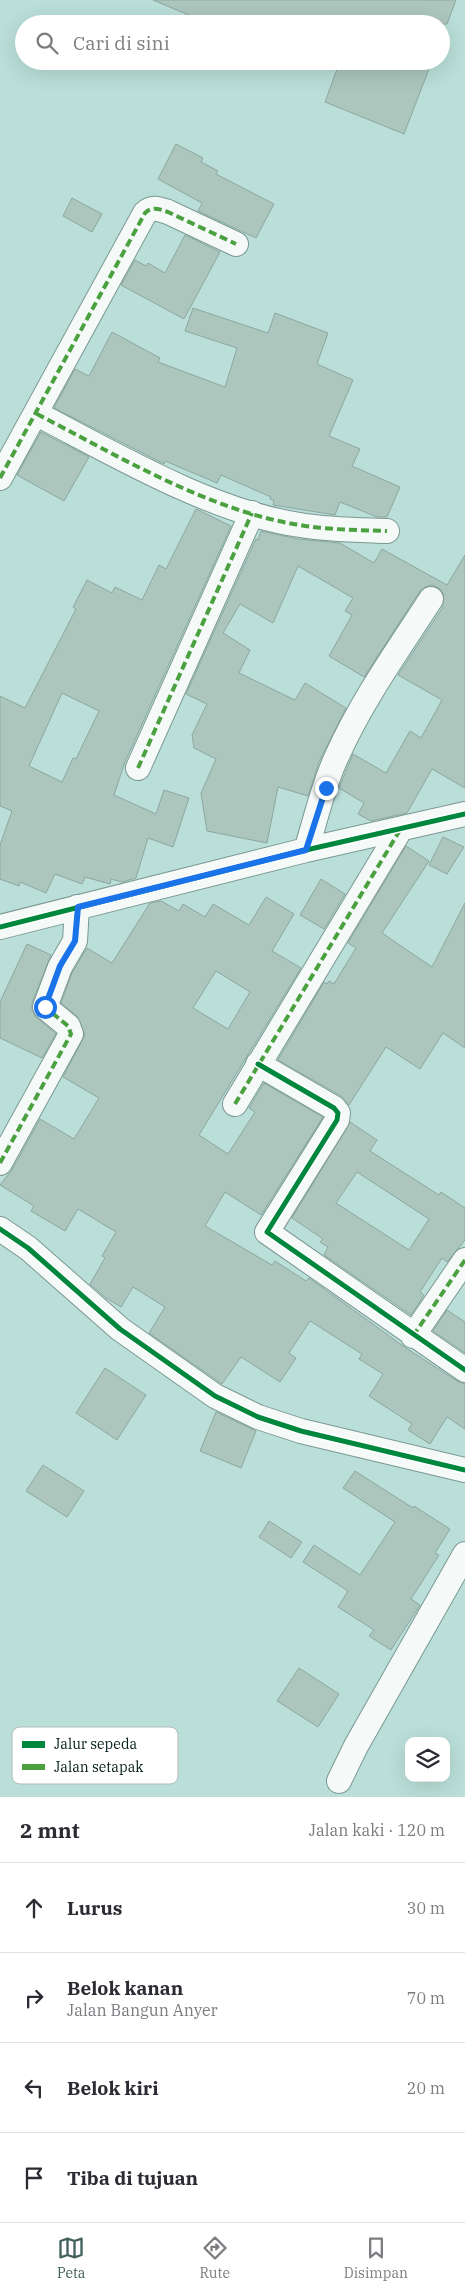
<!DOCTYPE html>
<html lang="id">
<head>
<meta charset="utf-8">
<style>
	:root { --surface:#fff; --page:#f2f2f3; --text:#2b2b33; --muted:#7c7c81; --line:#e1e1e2; --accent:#42605b }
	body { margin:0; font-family:"IBM Plex Serif",serif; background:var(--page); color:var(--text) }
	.controls { position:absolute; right:15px; bottom:15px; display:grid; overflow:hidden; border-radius:10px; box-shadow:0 5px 20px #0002 }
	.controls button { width:45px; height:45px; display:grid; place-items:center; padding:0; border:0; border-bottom:1px solid var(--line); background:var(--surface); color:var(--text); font:25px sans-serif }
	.stop { position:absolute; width:15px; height:15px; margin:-11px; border:4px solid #1a73e8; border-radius:50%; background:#fff }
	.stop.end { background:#1a73e8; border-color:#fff; box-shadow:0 1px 5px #0008 }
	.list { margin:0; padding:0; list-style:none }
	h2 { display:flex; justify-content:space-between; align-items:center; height:65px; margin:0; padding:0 20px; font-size:21px }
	h2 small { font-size:16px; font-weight:400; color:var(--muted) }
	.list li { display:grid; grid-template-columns:32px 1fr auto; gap:15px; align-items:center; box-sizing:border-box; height:90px; padding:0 20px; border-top:1px solid var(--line) }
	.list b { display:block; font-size:19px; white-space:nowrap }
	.list p { margin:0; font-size:16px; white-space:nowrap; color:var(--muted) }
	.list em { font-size:16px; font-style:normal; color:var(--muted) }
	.icon { flex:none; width:28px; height:28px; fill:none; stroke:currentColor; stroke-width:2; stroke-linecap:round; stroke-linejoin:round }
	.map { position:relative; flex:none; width:465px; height:1797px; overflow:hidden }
	.search { position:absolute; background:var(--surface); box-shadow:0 5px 20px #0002; left:15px; right:15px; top:15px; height:55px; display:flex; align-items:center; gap:12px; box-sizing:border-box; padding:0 18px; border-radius:28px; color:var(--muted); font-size:19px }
	.sheet { height:425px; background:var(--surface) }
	nav { display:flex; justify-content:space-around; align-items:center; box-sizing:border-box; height:70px; border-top:1px solid var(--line); background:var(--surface); font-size:14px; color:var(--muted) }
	nav a { display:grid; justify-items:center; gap:2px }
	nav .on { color:var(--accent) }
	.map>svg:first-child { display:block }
	.building { fill:#acc6be; stroke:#8da7a0; fill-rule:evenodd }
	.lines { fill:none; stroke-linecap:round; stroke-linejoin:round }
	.street-casing { stroke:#7a9893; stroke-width:26 }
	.street { stroke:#f5faf9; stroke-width:24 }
	.quiet { stroke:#4ba140; stroke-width:4; stroke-dasharray:8 4; stroke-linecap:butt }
	.cycleway-casing { stroke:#fff; stroke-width:8 }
	.cycleway { stroke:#00873e; stroke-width:5 }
	.route { stroke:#1a73e8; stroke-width:6 }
	.key { fill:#fff; stroke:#b3bbba; stroke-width:1 }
	.key-label { font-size:14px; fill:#011b18 }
</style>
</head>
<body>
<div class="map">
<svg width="465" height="1797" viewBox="0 0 465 1797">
	<rect width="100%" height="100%" fill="#badfd8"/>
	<path class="building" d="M153,0H456L447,24H210Z
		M340,61H432L404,134L325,102Z
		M176,144L203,158L201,162L218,171L216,174L274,204L256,238L198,211L202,203L158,179Z
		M72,198L102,214L92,232L63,216Z
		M185,235L220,252L184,319L121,285L135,260L146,266L148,263L165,273Z
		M193,308L268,333L275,313L328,333L317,364L353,380L329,436L360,449L352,466L400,487L387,517H377L340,502L335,515L273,505L274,501L270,499L271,497L221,475L217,483L165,461L164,464L54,408L75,369L89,376L112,332L160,358L158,362L225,387L237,348L185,331Z
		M41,432L89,457L64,501L17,475Z
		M196,509L231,526L125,762L114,795L156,814L164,790L189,798L173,847L148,838L136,878L122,882L111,879L110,884L85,877L82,884L55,874L46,893L20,882L19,886L0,879V845L12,811L0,806V696L25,708L76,609L73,607L87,580L112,593L115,587L142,600L159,565L166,569ZM62,693L99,711L76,759L73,758L62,782L29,766Z
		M261,531L298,539L340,543L374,563L382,549L447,585L465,555V788L432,769L407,813L371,821L358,814L364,803L339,788L353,754L386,773L410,731L421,738L442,700L398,675L443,607V593L439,588L432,585L425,587L420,591L364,677L329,656L352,615L345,611L353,598L298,566L273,623L240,604L223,633L250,650L239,673L295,700L305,683L346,708L319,762L308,796L278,787L267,843L207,831L201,793L216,759L194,748L192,735L207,704L186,694L256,539L258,540Z
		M443,837L464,847L447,874L429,865Z
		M406,846L429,861L382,933L432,967L465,903V1048L443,1033L420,1069L386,1047L349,1105L341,1096L278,1060L324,982L327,984L329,981L334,984L356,948L348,943Z
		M321,879L345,894L324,929L300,915Z
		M266,897L294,914L272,951L301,968L199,1135L228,1154L255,1112L249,1108L264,1083L323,1117L261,1215L225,1192L205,1226L272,1265L275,1261L306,1281L309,1278L406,1348L457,1381L465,1384V1429L447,1417L430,1444L408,1430L412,1424L369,1396L383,1374L359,1359L362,1354L310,1321L289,1353L296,1358L280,1382L241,1357L222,1384L149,1333L165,1307L133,1287L121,1307L106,1298L90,1284L105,1258L102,1256L116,1232L78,1209L65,1231L31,1211L34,1206L0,1185L12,1170L40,1119L74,1139L99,1098L63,1077L85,1035L77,1016L61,1003L72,973L87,948L112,963L150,903L161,901L179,911L183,904L205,917L213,904L249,925ZM216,971L250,992L228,1029L193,1008Z
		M27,944L51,955L32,1003V1010L36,1017L56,1034L42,1058L0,1038V1002Z
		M350,1122L377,1140L370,1151L439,1195L441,1192L465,1208V1240L447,1262L442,1258L420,1292L424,1295L411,1315L324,1255L328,1247L320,1242L323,1239L292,1218ZM357,1172L429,1219L409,1250L336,1203Z
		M447,1310L465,1322V1353L433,1331Z
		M105,1368L146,1395L117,1440L76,1413Z
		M216,1412L256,1431L241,1468L200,1451Z
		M43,1465L84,1491L67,1517L26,1491Z
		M355,1471L413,1508L414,1506L450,1529L435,1553L439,1555L411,1599L420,1605L391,1650L369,1636L374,1630L338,1607L348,1591L303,1562L314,1545L360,1575L395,1522L343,1488Z
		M269,1521L302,1542L291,1558L259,1537Z
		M299,1668L339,1694L318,1727L277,1701Z"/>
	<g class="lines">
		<g class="street-casing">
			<path id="street" d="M37,414C116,455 212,512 300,525C329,530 358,530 387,531
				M0,478L145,213C152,206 159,209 168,212L236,244
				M138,768L252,513
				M306,850C316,819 323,785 337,756C362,700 398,650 431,599
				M0,927L306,850L465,814
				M258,1064L334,1108L338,1113L337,1120L267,1232L465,1370
				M235,1104L400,830
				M0,1163L71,1034L68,1026L45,1007L60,967L75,941L77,907
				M0,1229L28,1248L120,1329L215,1396L258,1417L301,1431L465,1470
				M413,1336L465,1260
				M339,1781L356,1746L465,1554"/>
		</g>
		<use href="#street" class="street"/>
		<path class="quiet" d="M37,414C116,455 212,512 300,525C329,530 358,530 387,531
			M0,478L145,213C152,206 159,209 168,212L236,244
			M138,768L252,513
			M235,1104L400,830
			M0,1163L71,1034L68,1026L45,1007L60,967L75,941L77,907
			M413,1336L465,1260"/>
		<g class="cycleway-casing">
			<path id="cycleway" d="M0,927L306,850L465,814
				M258,1064L334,1108L338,1113L337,1120L267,1232L465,1370
				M0,1229L28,1248L120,1329L215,1396L258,1417L301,1431L465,1470"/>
		</g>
		<use href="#cycleway" class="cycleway"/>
	</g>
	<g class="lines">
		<path class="route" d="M45,1007L60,966L75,941L78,907L306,850L326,788"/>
	</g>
	<rect x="12" y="1727" width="166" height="57" rx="8" class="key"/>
	<rect x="22" y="1741" width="23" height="7" fill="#00873e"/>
	<rect x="22" y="1764" width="23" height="6" fill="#4ba140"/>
	<g class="key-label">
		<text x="54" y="1749">Jalur sepeda</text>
		<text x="54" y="1772">Jalan setapak</text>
	</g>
</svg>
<div class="controls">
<button><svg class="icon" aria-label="layers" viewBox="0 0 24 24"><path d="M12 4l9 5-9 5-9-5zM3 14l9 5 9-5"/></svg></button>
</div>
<div class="stop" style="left:45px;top:1007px"></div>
<div class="stop end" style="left:326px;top:788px"></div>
<div class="search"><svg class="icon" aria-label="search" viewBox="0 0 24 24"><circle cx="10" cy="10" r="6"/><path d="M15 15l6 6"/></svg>Cari di sini</div>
</div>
<section class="sheet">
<h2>2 mnt<small>Jalan kaki · 120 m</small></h2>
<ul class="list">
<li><svg class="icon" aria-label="ahead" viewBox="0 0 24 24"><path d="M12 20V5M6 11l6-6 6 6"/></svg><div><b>Lurus</b></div><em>30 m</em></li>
<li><svg class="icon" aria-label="right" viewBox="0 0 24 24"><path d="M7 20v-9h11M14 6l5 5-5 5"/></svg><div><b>Belok kanan</b><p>Jalan Bangun Anyer</p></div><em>70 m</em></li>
<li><svg class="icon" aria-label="left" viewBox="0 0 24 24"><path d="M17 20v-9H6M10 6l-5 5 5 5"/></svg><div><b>Belok kiri</b></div><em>20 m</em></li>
<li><svg class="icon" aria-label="arrive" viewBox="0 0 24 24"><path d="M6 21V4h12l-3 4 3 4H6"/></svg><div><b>Tiba di tujuan</b></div></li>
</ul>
</section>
<nav>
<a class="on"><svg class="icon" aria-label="map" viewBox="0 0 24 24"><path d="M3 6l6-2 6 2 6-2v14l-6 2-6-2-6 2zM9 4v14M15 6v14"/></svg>Peta</a>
<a><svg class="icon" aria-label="directions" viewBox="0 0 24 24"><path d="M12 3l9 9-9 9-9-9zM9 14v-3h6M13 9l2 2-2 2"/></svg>Rute</a>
<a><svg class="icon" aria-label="saved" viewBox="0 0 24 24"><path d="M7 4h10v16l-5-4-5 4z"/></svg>Disimpan</a>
</nav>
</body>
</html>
